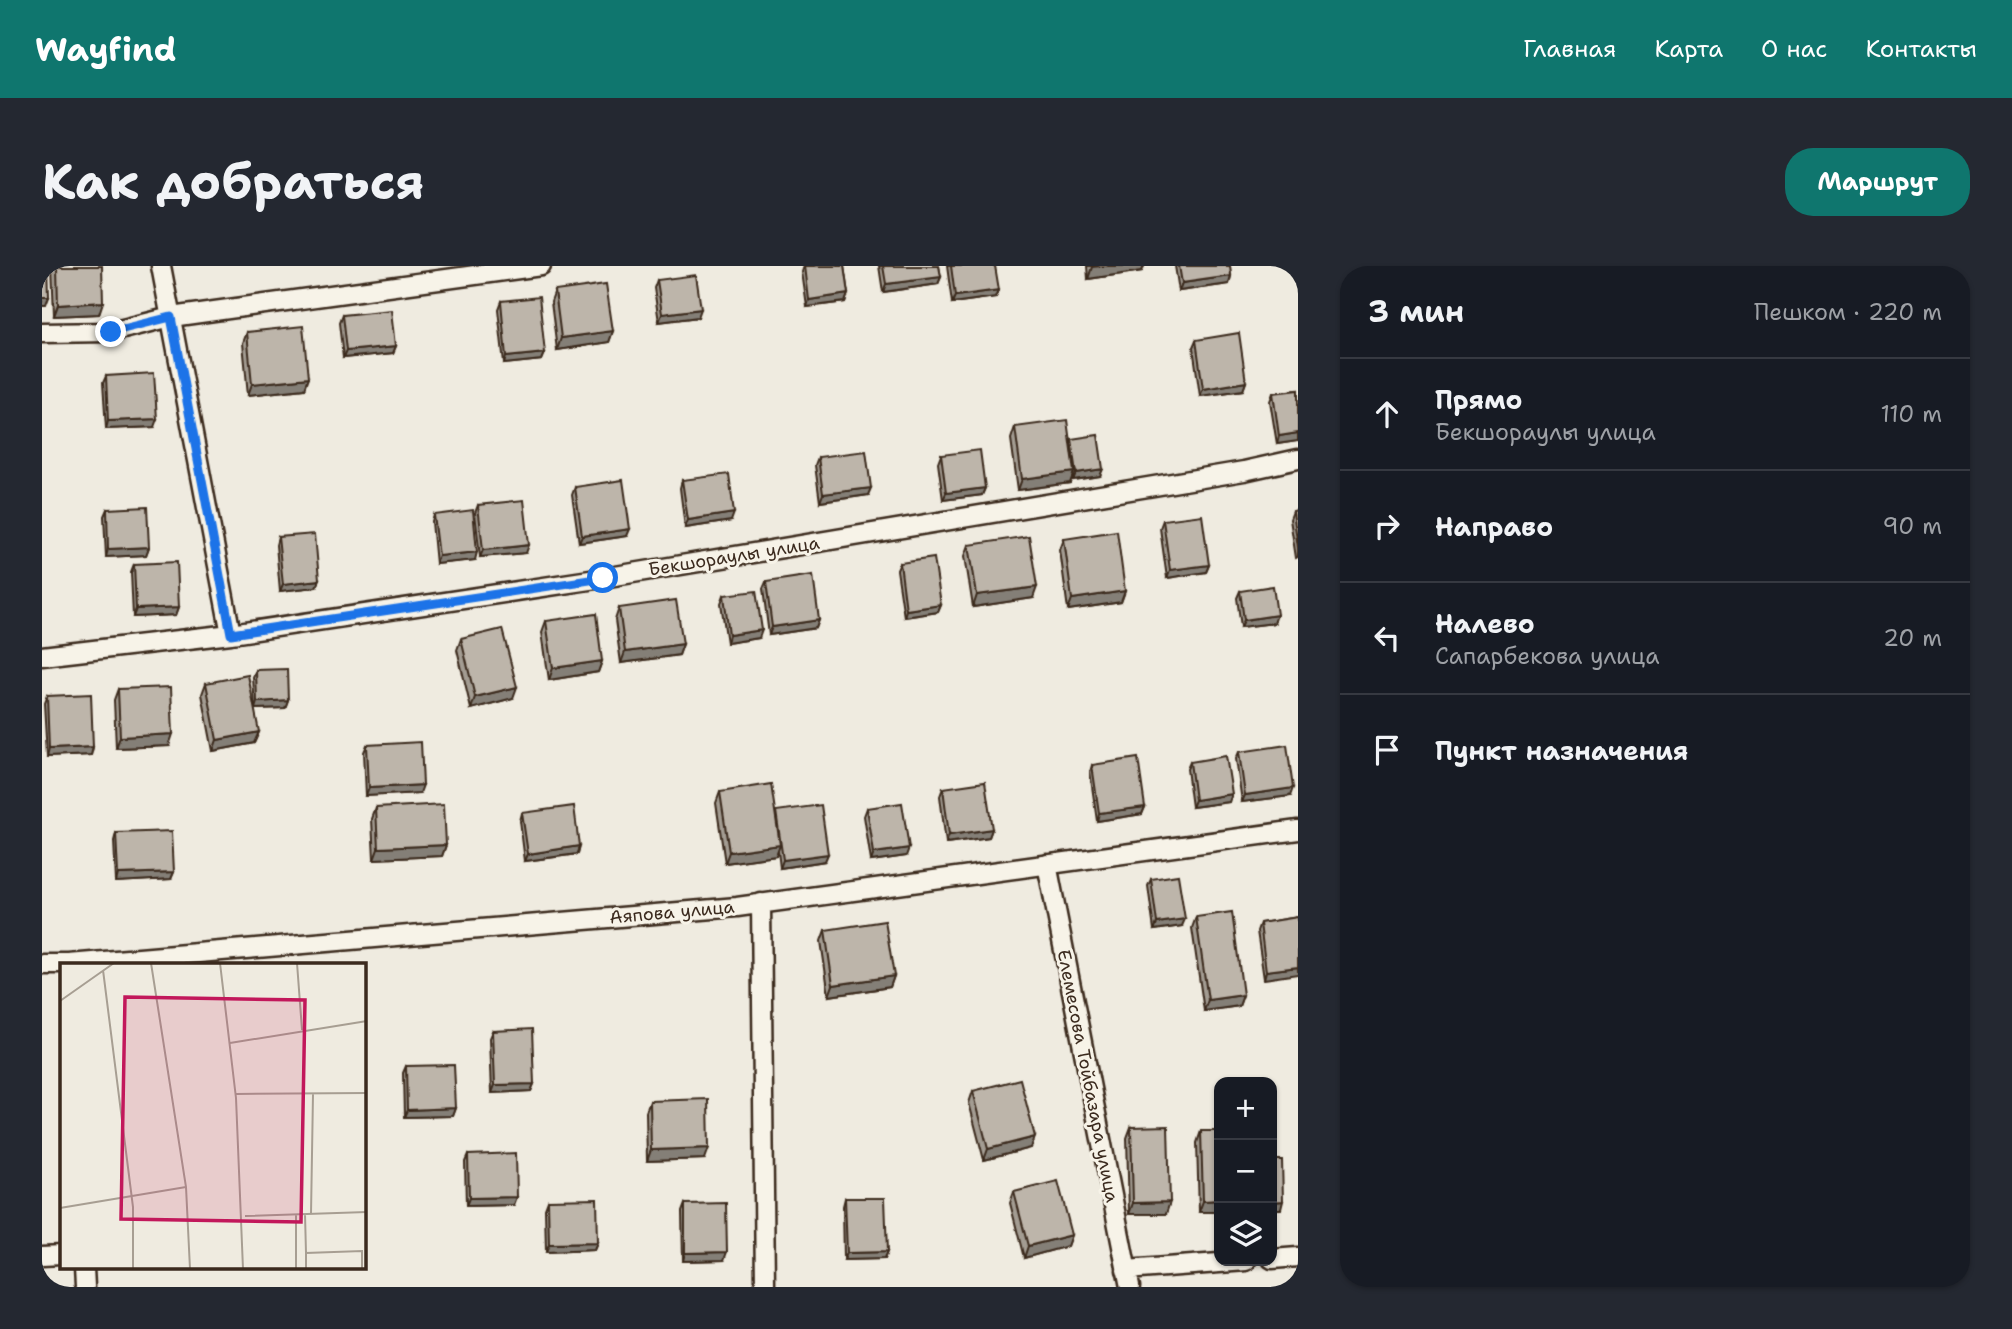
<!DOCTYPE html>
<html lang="ru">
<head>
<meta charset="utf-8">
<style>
	:root { --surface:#171b24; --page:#242831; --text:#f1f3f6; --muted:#9ea1a6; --line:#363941; --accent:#0f766e }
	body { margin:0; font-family:"Shantell Sans",sans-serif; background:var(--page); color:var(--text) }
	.controls { position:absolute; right:21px; bottom:21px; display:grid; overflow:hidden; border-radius:14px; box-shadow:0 2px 5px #0004 }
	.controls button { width:63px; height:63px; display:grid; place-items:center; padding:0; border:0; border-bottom:2px solid var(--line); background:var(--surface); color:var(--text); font:35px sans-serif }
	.stop { position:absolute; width:21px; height:21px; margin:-16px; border:5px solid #1a73e8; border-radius:50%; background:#fff }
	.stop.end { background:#1a73e8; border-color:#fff; box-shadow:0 2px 7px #0008 }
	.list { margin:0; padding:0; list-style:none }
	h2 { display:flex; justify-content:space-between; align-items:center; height:91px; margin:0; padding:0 28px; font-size:30px }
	h2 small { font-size:23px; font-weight:400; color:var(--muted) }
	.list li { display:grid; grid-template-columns:46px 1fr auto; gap:21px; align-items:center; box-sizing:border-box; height:112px; padding:0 28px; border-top:2px solid var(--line) }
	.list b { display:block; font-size:26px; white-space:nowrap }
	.list p { margin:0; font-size:23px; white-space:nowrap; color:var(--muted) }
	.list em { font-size:23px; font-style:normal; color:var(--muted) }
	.icon { flex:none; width:38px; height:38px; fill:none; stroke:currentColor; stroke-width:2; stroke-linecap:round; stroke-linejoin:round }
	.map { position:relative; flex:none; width:1256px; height:1021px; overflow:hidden; border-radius:28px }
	header { display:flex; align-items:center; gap:42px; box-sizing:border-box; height:98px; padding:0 35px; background:var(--accent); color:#fff }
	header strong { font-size:33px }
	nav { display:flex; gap:38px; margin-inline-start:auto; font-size:24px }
	.intro { display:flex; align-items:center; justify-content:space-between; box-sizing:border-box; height:168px; padding:0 42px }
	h1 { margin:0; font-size:49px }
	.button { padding:18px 32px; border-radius:28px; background:var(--accent); color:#fff; font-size:24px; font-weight:700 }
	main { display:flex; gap:42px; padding:0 42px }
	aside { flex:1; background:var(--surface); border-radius:28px; box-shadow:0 2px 5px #0004 }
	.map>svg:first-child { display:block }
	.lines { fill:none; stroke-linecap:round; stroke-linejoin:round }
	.minor-casing { stroke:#3b2a1e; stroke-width:23 }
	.minor { stroke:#f7f3e8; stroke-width:18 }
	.wall { fill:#a39c92; stroke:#3b2a1e; stroke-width:2 }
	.shaded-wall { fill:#847f77; stroke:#3b2a1e; stroke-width:2 }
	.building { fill:#bdb5aa; stroke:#3b2a1e; stroke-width:2 }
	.route { stroke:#1a73e8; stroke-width:9 }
	.labels { text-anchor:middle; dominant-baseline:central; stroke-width:6; stroke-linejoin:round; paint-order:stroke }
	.street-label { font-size:18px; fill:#3b2a1e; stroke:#f7f3e8 }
	.inset-road { fill:none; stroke:#a79e92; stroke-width:2 }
	.view { fill:#c2185b; fill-opacity:0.15; stroke:#c2185b; stroke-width:3.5 }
	.inset-edge { fill:none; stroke:#3b2a1e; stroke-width:3.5 }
</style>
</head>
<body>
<header>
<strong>Wayfind</strong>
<nav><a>Главная</a><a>Карта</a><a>О нас</a><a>Контакты</a></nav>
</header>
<div class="intro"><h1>Как добраться</h1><a class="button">Маршрут</a></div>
<main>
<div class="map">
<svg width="1256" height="1021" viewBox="0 0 1256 1021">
	<rect width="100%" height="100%" fill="#efebe0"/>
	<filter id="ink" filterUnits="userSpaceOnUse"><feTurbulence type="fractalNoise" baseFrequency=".0143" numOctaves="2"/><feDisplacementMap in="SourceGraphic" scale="14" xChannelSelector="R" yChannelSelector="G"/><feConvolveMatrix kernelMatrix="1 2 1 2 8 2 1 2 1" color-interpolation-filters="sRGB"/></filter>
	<g filter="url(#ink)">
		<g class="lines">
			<g class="minor-casing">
				<path id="minor" d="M119,0L189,368
					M0,67L69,66L129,51L499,0
					M0,390L189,368L561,312L1202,205L1256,193
					M1005,598L1088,1021
					M719,637L723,1021
					M0,698H27L695,641L1256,564
					M0,990L19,989
					M1230,993L1256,991
					M42,1002L43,1021
					M1084,1004L1204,995"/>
			</g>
			<use href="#minor" class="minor"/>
		</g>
		<path class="wall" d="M10,0H60L57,48L12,50Z
			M762,0H802L806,28L803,36L765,41L760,6Z
			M837,0H897L899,11L896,18L841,26Z
			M905,0H953L954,31L910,37Z
			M1045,0H1102L1100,5L1046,13Z
			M1133,0H1188L1189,10L1187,18L1137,25Z
			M615,14L656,51L617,56L612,22Z
			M513,25L571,65L567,76L515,84L509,36Z
			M459,35L503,87L500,94L462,98L456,43Z
			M300,49L354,80L351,87L301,92L297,57Z
			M205,66L262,123L206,129L201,77Z
			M1154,74L1204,116L1201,124L1158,130L1151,81Z
			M64,110L112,161L64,163L61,117Z
			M1256,124V175L1235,178L1228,135L1231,127Z
			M973,161L1028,176L1029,173L1058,210L1031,214L1030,210L1028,217L976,224L969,173Z
			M899,189L943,222L940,229L901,234L896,197Z
			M776,191L826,229L778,236L773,199Z
			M640,214L689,255L643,262L638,222Z
			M533,221L585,270L537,277L530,229Z
			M436,239L484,287L438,291L433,247Z
			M65,243L107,281L104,289L64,291L62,250Z
			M1256,244V291L1254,292L1248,253L1251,245Z
			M392,249L433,294L394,298L390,256Z
			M1121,254L1167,299L1164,306L1125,312L1118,262Z
			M236,271L274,321L238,325L234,279Z
			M1022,273L1083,325L1079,336L1026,344L1018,284Z
			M927,279L991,332L931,341L923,290Z
			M858,297L899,339L896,346L862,351L855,304Z
			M92,298L137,341L134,349L91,351L89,306Z
			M724,316L777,354L774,362L727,369L721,323Z
			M1198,325L1232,357L1199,361L1195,332Z
			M682,329L717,372L685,377L679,337Z
			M577,342L641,378L637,389L579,397L573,354Z
			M504,355L560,395L556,406L507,414L500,366Z
			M419,373L471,432L429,443L415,384Z
			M214,404L246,434L243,442L213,443L211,412Z
			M164,417L217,466L212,477L171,485L160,428Z
			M76,423L127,480L74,482L72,434Z
			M5,430L51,481L49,489L5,491L2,438Z
			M325,479L378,527L324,530L322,486Z
			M1197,486L1248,530L1200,536L1194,493Z
			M1148,496L1187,536L1150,541L1145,503Z
			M1050,499L1103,541L1100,548L1055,555L1048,506Z
			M901,522L950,563L947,571L904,577L898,530Z
			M678,526L733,547L783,595L738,602L736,585L734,590L683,597L674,537Z
			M334,542L404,579L400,590L332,593L330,553Z
			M825,542L864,590L829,595L822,550Z
			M480,547L537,580L535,588L483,595L478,555Z
			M74,567L132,606L129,613L74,616L72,575Z
			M1109,613L1140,660L1112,664L1106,620Z
			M1154,651L1201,729L1197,740L1162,745L1150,662Z
			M1256,651L1222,713L1215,665L1218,657Z
			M783,664L852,710L848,721L787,730L779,675Z
			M451,765L492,818L489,825L450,827L448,772Z
			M364,800L414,842L411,850L362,851L361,807Z
			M931,825L993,871L989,882L942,894L927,837Z
			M608,835L663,893L605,895L604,846Z
			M1089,861L1124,948H1087L1085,872Z
			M1159,865H1177V946H1157L1155,877Z
			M426,889L472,939L424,940L423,896Z
			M972,926L1030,969L1026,980L982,992L968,937Z
			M803,932L845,986L842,993L802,994L801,940Z
			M506,934L556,977L553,984L504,986L503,942Z
			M643,938L682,994L641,995L640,946Z"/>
		<path class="shaded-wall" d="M1060,0H1102L1100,5L1046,13L1050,1Z
			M1252,0H1256V5L1250,6Z
			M1189,10L1187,18L1137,25L1140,17Z
			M899,11L896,18L841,26L844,18Z
			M957,24L954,31L910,37L913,30Z
			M806,28L803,36L765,41L767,34Z
			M0,32H7L4,40H0Z
			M61,36L57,48L12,50L16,39Z
			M659,43L656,51L617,56L620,48Z
			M571,65L567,76L515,84L519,72Z
			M354,80L351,87L301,92L304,85Z
			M503,87L500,94L462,98L464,91Z
			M266,112L262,123L206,129L210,118Z
			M1204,116L1201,124L1158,130L1161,123Z
			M115,153L112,161L64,163L66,155Z
			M1256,167V175L1235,178L1237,170Z
			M1061,203L1058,210L1031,214L1034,207Z
			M1032,206L1028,217L976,224L980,213Z
			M829,222L826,229L778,236L781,228Z
			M943,222L940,229L901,234L904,227Z
			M692,247L689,255L643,262L646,254Z
			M588,263L585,270L537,277L540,270Z
			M487,279L484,287L438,291L441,284Z
			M107,281L104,289L64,291L66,283Z
			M435,286L433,294L394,298L397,290Z
			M1167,299L1164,306L1125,312L1128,304Z
			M277,314L274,321L238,325L241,318Z
			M995,321L991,332L931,341L935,329Z
			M1083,325L1079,336L1026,344L1030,333Z
			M899,339L896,346L862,351L864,344Z
			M137,341L134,349L91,351L94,343Z
			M1235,349L1232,357L1199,361L1202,354Z
			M777,354L774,362L727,369L730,361Z
			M720,364L717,372L685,377L687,369Z
			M641,378L637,389L579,397L583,386Z
			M560,395L556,406L507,414L511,402Z
			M475,421L471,432L429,443L433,431Z
			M246,434L243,442L213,443L215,436Z
			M217,466L212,477L171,485L175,474Z
			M131,468L127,480L74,482L78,471Z
			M51,481L49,489L5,491L7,483Z
			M381,519L378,527L324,530L327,522Z
			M1251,522L1248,530L1200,536L1203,529Z
			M1190,528L1187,536L1150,541L1153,534Z
			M1103,541L1100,548L1055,555L1057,547Z
			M950,563L947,571L904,577L907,569Z
			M404,579L400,590L332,593L336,582Z
			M738,579L734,590L683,597L687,586Z
			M537,580L535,588L483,595L486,588Z
			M867,582L864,590L829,595L832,587Z
			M786,588L783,595L738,602L741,594Z
			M132,606L129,613L74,616L76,608Z
			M1143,653L1140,660L1112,664L1115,657Z
			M1256,701V708L1222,713L1224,705Z
			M852,710L848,721L787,730L791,719Z
			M1201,729L1197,740L1162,745L1166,734Z
			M492,818L489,825L450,827L453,819Z
			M414,842L411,850L362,851L365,844Z
			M993,871L989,882L942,894L946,883Z
			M667,882L663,893L605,895L609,884Z
			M475,931L472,939L424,940L427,932Z
			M1177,934V946H1157L1161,935Z
			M1241,935L1239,943H1230V936Z
			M1128,936L1124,948H1087L1091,937Z
			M1030,969L1026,980L982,992L986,980Z
			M556,977L553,984L504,986L507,978Z
			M685,986L682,994L641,995L643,987Z
			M845,986L842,993L802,994L805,987Z"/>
		<path class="building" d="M0,0H6L7,32H0Z
			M15,0H60L61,36L16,39Z
			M763,0H802L806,28L767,34Z
			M841,0H897L899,11L844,18Z
			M909,0H953L957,24L913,30Z
			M1137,0H1188L1189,10L1140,17Z
			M654,9L659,43L620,48L615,14Z
			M564,18L571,65L519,72L513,25Z
			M497,31L503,87L464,91L459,35Z
			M350,44L354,80L304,85L300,49Z
			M261,60L266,112L210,118L205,66Z
			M1197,67L1204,116L1161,123L1154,74Z
			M112,107L115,153L66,155L64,110Z
			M1256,124V167L1237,170L1231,127Z
			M1025,154L1032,206L980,213L973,161Z
			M1056,169L1061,203L1034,207L1029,173Z
			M938,184L943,222L904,227L899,189Z
			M824,185L829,222L781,228L776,191Z
			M687,208L692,247L646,254L640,214Z
			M581,214L588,263L540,270L533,221Z
			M482,234L487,279L441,284L436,239Z
			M105,241L107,281L66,283L65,243Z
			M431,244L435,286L397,290L392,249Z
			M1256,244V282L1251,245Z
			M1160,249L1167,299L1128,304L1121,254Z
			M1075,265L1083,325L1030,333L1022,273Z
			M273,268L277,314L241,318L236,271Z
			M987,270L995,321L935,329L927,279Z
			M892,292L899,339L864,344L858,297Z
			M135,296L137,341L94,343L92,298Z
			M771,309L777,354L730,361L724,316Z
			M1231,320L1235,349L1202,354L1198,325Z
			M714,325L720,364L687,369L682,329Z
			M634,334L641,378L583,386L577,342Z
			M554,348L560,395L511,402L504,355Z
			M460,363L475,421L433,431L419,373Z
			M245,403L246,434L215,436L214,404Z
			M206,409L217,466L175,474L164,417Z
			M129,421L131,468L78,471L76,423Z
			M49,428L51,481L7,483L5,430Z
			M379,476L381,519L327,522L325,479Z
			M1245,479L1251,522L1203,529L1197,486Z
			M1184,490L1190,528L1153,534L1148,496Z
			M1096,492L1103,541L1057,547L1050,499Z
			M943,516L950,563L907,569L901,522Z
			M729,518L738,579L687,586L678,526Z
			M860,537L867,582L832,587L825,542Z
			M402,538L404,579L336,582L334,542Z
			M779,539L786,588L741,594L734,545Z
			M532,540L537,580L486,588L480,547Z
			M130,565L132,606L76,608L74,567Z
			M1136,609L1143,653L1115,657L1109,613Z
			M1190,646L1201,729L1166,734L1154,651Z
			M1256,651V701L1224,705L1218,657Z
			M843,655L852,710L791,719L783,664Z
			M490,763L492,818L453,819L451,765Z
			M412,799L414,842L365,844L364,800Z
			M978,813L993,871L946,883L931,825Z
			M666,833L667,882L609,884L608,835Z
			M1126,860L1128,936L1091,937L1089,861Z
			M1159,865H1177V934L1161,935Z
			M474,887L475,931L427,932L426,889Z
			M1230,894H1240L1241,935L1230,936Z
			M1016,915L1030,969L986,980L972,926Z
			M803,932H843L845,986L805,987Z
			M555,933L556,977L507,978L506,934Z
			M684,937L685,986L643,987V938Z"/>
	</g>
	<g class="lines" filter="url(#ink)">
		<path class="route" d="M69,66L129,51L189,368L561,312"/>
	</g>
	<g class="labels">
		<g class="street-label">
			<text transform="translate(692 290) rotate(-9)">Бекшораулы улица</text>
			<text transform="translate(630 646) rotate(-5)">Аяпова улица</text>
			<text transform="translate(1046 810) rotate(79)">Елемесова Тойбазара улица</text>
		</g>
	</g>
	<g transform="translate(18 697)">
		<rect width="306" height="306" fill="#efebe0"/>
		<path class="inset-road" d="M91,0L126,224L130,306M160,0L176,135L183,306M237,0L242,67M43,7L73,244V306M0,38L54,0M170,80L307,58M176,131L307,130M0,245L126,224M245,251L246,290M251,251L253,131M236,252V306M185,253L307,249M246,306V290L302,288V306"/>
		<path class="view" d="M65,34L245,37L241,259L61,256Z"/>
		<rect width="306" height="306" class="inset-edge"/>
	</g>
</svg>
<div class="controls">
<button>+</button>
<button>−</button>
<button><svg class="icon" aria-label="layers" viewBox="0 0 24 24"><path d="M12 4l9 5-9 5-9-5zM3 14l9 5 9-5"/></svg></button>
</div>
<div class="stop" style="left:561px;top:312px"></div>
<div class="stop end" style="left:69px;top:66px"></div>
</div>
<aside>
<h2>3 мин<small>Пешком · 220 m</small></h2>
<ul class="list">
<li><svg class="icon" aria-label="ahead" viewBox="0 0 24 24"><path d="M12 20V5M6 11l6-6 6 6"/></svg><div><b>Прямо</b><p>Бекшораулы улица</p></div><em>110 m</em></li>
<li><svg class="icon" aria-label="right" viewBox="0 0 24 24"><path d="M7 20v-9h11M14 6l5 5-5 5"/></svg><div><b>Направо</b></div><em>90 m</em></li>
<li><svg class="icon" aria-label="left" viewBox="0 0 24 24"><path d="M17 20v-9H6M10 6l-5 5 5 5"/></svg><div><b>Налево</b><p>Сапарбекова улица</p></div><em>20 m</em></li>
<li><svg class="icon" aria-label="arrive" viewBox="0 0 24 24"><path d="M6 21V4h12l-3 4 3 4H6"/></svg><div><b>Пункт назначения</b></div></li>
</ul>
</aside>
</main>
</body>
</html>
